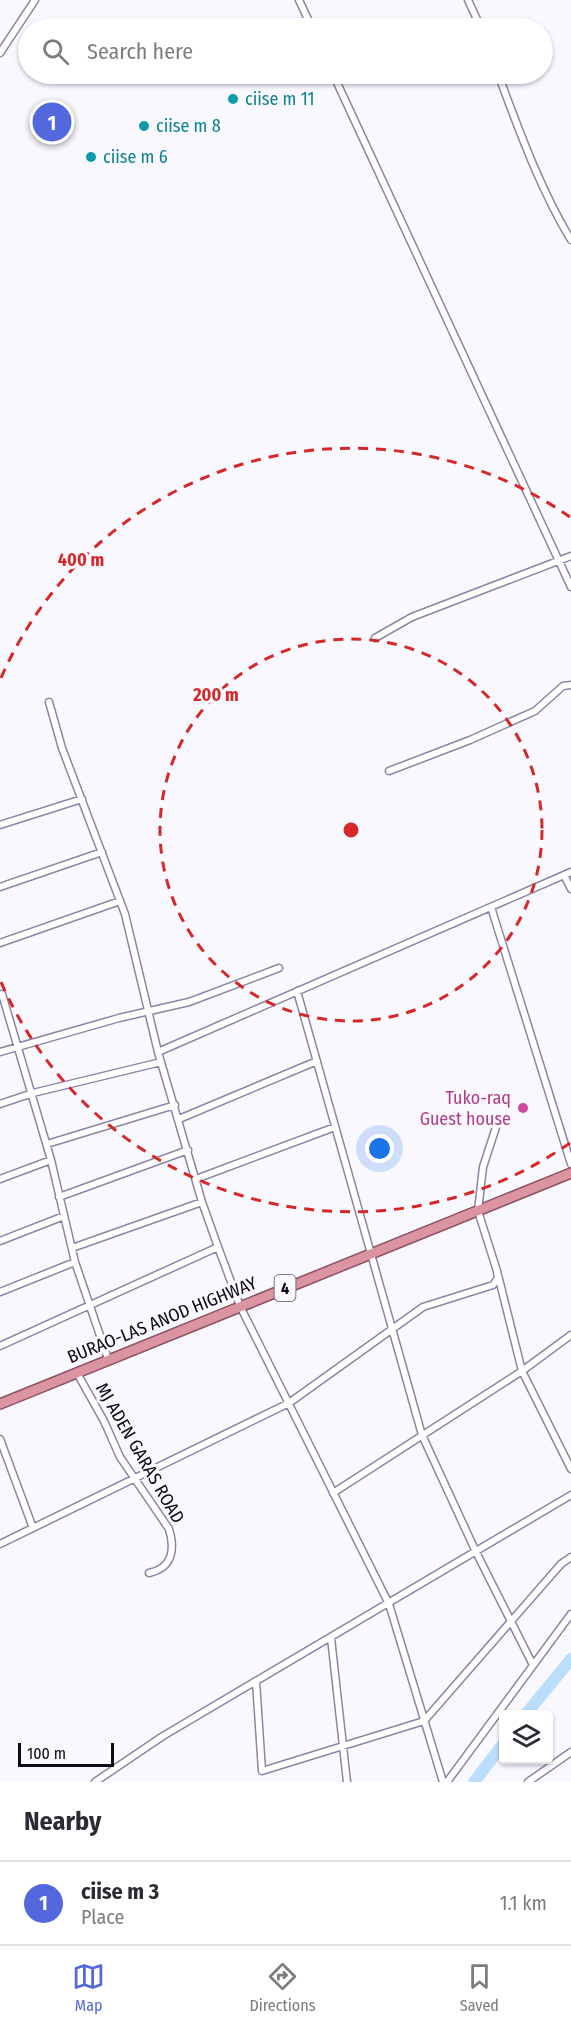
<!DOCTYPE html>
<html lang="en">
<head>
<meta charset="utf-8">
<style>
	:root { --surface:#fff; --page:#f2f2f3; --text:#2b2b33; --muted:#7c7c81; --line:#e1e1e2; --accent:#5468de }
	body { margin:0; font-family:"Fira Sans Condensed",sans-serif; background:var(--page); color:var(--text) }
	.controls { position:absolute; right:18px; bottom:18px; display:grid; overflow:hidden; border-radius:6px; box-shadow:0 2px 4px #0004 }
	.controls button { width:54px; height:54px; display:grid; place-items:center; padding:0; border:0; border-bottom:2px solid var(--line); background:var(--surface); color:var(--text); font:30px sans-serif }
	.scale { position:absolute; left:18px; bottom:15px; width:96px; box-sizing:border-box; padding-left:6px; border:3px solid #0d0915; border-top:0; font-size:16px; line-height:21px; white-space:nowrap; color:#0d0915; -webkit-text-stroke:4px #faf8ff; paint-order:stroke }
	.you { position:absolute; left:380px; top:1149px; width:21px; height:21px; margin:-15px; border:4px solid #fff; border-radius:50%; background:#1a73e8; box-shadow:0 0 0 9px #1a73e833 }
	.badge { display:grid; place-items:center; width:39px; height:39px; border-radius:50%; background:var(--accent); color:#fff; font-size:20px; font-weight:700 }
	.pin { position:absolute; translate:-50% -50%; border:3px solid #fff; box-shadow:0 2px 6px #0006 }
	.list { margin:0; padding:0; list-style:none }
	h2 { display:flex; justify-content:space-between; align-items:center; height:78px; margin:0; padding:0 24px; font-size:26px }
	h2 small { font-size:20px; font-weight:400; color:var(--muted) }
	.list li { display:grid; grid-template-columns:39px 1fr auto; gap:18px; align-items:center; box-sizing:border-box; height:84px; padding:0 24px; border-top:2px solid var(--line) }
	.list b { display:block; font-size:22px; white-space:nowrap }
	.list p { margin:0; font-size:20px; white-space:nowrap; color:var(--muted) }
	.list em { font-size:20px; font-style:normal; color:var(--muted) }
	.icon { flex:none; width:33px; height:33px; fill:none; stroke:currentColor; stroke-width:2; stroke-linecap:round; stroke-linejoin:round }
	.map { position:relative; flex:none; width:571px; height:1782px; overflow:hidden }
	.search { position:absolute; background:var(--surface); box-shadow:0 2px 4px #0004; left:18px; right:18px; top:18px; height:66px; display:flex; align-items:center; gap:15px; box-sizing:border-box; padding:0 21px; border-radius:33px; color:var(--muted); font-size:22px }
	.sheet { height:162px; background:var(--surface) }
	nav { display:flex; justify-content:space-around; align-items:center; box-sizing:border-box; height:84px; border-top:2px solid var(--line); background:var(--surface); font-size:16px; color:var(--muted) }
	nav a { display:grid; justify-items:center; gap:3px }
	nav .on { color:var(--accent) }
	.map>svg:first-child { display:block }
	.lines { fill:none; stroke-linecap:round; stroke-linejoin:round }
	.river { stroke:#badefb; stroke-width:12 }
	.minor-casing { stroke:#8e84a4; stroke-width:9 }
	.trunk-casing { stroke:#8c5262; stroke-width:12 }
	.minor { stroke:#fff; stroke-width:6 }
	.trunk { stroke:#da94a2; stroke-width:9 }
	.ring { fill:none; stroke:#d62828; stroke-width:3; stroke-dasharray:10 8 }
	.culture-dot { fill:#0f9aa8; stroke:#faf8ff; stroke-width:2 }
	.hotel-dot { fill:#d1479c; stroke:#faf8ff; stroke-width:2 }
	.labels { text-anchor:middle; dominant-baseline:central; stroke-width:6; stroke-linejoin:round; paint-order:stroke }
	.shield { fill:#faf8ff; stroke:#54515b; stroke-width:1.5 }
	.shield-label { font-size:16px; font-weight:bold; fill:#0d0915 }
	.culture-label { font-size:18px; fill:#0d838f; stroke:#faf8ff; text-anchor:start }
	.hotel-label { font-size:18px; fill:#b23c85; stroke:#faf8ff; text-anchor:end }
	.street-label { font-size:18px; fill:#0d0915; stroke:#faf8ff }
	.centre { fill:#d62828; stroke:#faf8ff; stroke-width:3 }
	.ring-label { font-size:18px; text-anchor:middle; font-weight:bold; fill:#d62828; stroke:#faf8ff; stroke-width:6; stroke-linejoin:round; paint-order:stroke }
</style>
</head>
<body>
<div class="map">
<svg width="571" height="1782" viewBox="0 0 571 1782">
	<rect width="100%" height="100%" fill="#faf8ff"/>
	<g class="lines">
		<path class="river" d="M526,1714L571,1659
			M474,1782L504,1743"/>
		<g class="minor-casing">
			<path id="minor" d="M299,0L312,28
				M468,0L481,28
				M0,53L35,0
				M333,74L571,587
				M498,74C519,130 540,189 571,240
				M375,638L412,617L571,556
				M49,702L62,748L125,914L158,1052L202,1202L218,1247L240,1306L389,1604L443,1782
				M389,771L470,740L535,711L563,686L571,685
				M0,825L82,799
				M564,875L571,889
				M0,887L102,852
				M491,907L571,1164
				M0,943L120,901
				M297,991L422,1435L476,1552L533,1665
				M2,994L51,1160L75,1262L108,1359
				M0,1052L119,1018L189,1002L279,968
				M158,1052L571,872
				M0,1104L33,1093L161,1062
				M179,1119L317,1061
				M47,1144L175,1105
				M0,1179L51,1160
				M196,1179L335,1127
				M59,1197L188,1150
				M0,1241L64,1216
				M72,1248L202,1202
				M498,1275L522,1371L571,1469
				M0,1292L75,1262
				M0,1346L218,1247
				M77,1373L104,1421L120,1457L169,1529C175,1549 173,1568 149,1573
				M0,1439L33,1528
				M333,1493L522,1371L571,1335
				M0,1544L289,1403L423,1307L493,1285L498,1278L497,1271L478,1211L483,1167L498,1121
				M331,1638L347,1782
				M256,1681L262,1771L424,1721L561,1564L571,1557
				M95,1782L163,1736L571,1495
				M447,1782L571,1614
				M528,1782L571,1752"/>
		</g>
		<g class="trunk-casing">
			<path id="trunk" d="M0,1404L571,1173"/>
		</g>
		<use href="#minor" class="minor"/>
		<use href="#trunk" class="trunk"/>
	</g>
	<g class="ring">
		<circle cx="351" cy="830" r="191"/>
		<path d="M570 1143A382 382 0 0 1 1 982M1 678A382 382 0 0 1 570 517"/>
	</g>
	<g class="culture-dot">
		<circle cx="233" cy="99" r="6"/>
		<circle cx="144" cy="126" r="6"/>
		<circle cx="91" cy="157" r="6"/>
	</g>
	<circle class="hotel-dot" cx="523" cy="1108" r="6"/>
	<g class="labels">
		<rect class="shield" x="274.5" y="1275" width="21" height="26" rx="4.5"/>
		<g class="shield-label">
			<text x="285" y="1288">4</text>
		</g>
		<g class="culture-label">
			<text x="245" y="99">ciise m 11</text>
			<text x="156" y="126">ciise m 8</text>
			<text x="103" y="157">ciise m 6</text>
		</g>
		<g class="hotel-label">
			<text x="511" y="1098">Tuko-raq<tspan x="511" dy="21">Guest house</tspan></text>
		</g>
		<g class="street-label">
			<text transform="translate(162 1320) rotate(-22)">BURAO-LAS ANOD HIGHWAY</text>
			<text transform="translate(140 1453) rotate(60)">MJ ADEN GARAS ROAD</text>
		</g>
	</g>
	<circle cx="351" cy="830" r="9" class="centre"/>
	<g class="ring-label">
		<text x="81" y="566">400 m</text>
		<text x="216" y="701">200 m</text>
	</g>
</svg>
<div class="controls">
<button><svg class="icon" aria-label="layers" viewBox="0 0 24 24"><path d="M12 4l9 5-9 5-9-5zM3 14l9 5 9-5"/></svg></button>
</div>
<div class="scale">100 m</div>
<div class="you"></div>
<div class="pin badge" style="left:52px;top:122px">1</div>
<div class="search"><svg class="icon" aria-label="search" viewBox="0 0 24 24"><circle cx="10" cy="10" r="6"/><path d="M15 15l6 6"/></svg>Search here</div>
</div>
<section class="sheet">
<h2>Nearby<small></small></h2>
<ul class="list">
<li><span class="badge">1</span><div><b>ciise m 3</b><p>Place</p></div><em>1.1 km</em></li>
</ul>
</section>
<nav>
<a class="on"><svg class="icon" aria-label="map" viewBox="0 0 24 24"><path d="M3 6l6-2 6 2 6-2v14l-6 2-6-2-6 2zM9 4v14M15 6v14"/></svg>Map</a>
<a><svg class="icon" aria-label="directions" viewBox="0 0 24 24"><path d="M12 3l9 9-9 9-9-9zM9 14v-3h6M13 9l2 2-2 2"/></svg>Directions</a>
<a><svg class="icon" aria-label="saved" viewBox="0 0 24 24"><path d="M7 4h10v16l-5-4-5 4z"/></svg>Saved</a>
</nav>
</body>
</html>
